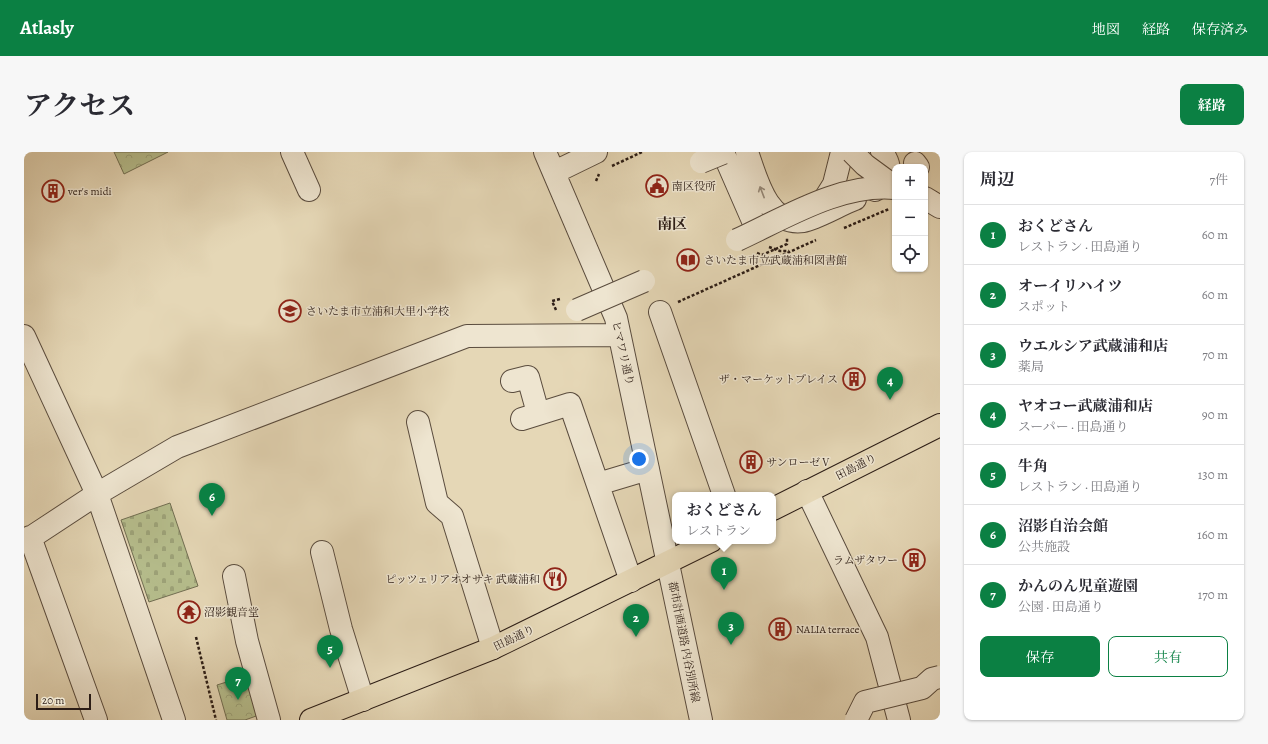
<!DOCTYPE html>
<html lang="ja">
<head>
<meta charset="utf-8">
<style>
	:root { --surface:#fff; --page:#f7f7f7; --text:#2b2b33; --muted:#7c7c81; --line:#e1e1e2; --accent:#0b8043 }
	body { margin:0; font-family:Alegreya,"Noto Serif JP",serif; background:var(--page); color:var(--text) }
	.controls { position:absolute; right:12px; top:12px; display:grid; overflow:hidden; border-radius:8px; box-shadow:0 1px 3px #0004 }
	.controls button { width:36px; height:36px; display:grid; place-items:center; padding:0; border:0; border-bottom:1px solid var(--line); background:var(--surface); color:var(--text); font:20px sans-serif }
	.scale { position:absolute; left:12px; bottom:10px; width:55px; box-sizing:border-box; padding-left:4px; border:2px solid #2c1d16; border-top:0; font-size:11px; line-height:14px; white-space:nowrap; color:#2c1d16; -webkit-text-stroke:3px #eee5d0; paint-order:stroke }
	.you { position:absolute; left:615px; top:307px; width:14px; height:14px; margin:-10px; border:3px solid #fff; border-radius:50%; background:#1a73e8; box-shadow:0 0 0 6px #1a73e833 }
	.badge { display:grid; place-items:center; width:26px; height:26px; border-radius:50%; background:var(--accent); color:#fff; font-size:13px; font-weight:700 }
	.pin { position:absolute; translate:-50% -33px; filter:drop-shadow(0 1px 2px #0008) }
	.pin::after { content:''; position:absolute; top:21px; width:14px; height:12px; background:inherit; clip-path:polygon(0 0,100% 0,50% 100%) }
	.popup { position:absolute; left:648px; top:340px; width:104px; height:52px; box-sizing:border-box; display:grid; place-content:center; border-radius:8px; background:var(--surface); filter:drop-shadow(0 1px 3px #0005); font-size:13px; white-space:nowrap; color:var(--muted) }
	.popup b { font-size:15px; color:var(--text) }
	.popup::after { content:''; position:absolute; left:50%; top:100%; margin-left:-8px; border:8px solid transparent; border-top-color:var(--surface) }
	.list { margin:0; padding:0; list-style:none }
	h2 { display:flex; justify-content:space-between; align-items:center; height:52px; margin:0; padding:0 16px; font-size:17px }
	h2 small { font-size:13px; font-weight:400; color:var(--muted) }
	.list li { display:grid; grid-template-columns:26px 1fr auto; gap:12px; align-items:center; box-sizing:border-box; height:60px; padding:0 16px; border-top:1px solid var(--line) }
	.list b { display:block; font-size:15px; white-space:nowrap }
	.list p { margin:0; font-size:13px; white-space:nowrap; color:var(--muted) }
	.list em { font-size:13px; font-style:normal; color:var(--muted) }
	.actions { display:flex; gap:8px; padding:12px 16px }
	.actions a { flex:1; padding:9px 0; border:1px solid var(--accent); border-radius:8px; text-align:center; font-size:14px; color:var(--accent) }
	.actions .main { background:var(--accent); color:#fff }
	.icon { flex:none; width:22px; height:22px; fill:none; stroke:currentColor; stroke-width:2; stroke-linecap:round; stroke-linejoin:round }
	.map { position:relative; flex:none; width:916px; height:568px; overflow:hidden; border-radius:8px }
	header { display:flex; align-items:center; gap:24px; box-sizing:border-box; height:56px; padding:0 20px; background:var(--accent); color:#fff }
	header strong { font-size:19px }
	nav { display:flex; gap:22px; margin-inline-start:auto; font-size:14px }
	.intro { display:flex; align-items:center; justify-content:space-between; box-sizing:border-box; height:96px; padding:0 24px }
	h1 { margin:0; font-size:28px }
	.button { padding:10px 18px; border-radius:8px; background:var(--accent); color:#fff; font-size:14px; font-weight:700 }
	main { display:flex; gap:24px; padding:0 24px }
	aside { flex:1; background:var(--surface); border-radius:8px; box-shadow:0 1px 3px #0004 }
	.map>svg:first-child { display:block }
	.cemetery { fill:url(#cemetery-stones); stroke:#716e52 }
	.park { fill:url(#park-crowns); stroke:#716e52 }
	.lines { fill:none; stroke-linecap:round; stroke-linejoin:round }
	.minor-casing { stroke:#5a4c3e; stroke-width:24 }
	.major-casing { stroke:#2c1d16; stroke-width:24 }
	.path { stroke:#2c1d16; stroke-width:2.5; stroke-dasharray:3 2; stroke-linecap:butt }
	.minor { stroke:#eee5d0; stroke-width:22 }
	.major { stroke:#e5d7b6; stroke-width:22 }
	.minor-bridge-casing { stroke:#5a4c3e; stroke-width:24; stroke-linecap:butt }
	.path-bridge { stroke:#2c1d16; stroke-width:2.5; stroke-dasharray:3 2; stroke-linecap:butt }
	.minor-bridge { stroke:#eee5d0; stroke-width:22 }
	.oneway { stroke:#978b7c }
	.labels { text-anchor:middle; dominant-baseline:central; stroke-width:3; stroke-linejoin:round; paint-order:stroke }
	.poi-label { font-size:11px; fill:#2c1d16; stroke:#eee5d0; text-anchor:start }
	.street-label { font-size:11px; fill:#2c1d16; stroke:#eee5d0 }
	.district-label { font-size:15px; font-weight:bold; fill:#2c1d16; stroke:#eee5d0 }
</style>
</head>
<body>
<header>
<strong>Atlasly</strong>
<nav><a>地図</a><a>経路</a><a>保存済み</a></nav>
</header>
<div class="intro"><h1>アクセス</h1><a class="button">経路</a></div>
<main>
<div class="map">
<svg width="916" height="568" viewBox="0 0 916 568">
	<defs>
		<pattern id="cemetery-stones" width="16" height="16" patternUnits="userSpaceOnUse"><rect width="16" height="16" fill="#b6be8d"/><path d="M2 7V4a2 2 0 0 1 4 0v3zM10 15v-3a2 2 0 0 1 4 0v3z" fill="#9da379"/></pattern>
		<pattern id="park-crowns" width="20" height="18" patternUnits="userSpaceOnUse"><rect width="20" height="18" fill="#b6be8d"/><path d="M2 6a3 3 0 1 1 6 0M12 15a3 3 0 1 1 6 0" fill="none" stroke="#9da379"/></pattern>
	</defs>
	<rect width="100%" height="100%" fill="#e5d7b6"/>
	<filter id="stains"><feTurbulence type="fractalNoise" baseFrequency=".005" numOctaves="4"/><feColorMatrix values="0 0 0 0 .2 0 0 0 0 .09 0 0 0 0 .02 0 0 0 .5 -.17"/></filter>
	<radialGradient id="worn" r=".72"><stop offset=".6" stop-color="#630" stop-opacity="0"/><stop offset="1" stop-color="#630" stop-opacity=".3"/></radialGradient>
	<path class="cemetery" d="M146,351L174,434L125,450L97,368Z"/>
	<path class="park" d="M90,0H144L100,22Z
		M225,523L235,563L221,568H203L193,533Z"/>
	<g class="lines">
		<g class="minor-casing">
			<path id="minor" d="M268,0L285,38
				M521,0L592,166L677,568
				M699,0L733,78
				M723,0C732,25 743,74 779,69C792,67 817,52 831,47
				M891,11L894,15
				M531,20L572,0
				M851,38C867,27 869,16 858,0
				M901,46L916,55
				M800,48L810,32L818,0
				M636,160L700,343
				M0,184L73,342L150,568
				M488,229L504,225L514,261
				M498,267L546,252L607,429
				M394,270L413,351L428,364L469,496
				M574,332L624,317
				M783,339L853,485L875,568
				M6,385L72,568
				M0,390L73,342L153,295L443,184L595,183
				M298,400L317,477L339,548
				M210,424L223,489L245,568"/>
		</g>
		<g class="major-casing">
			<path id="major" d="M749,357L916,273
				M287,568L469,496L687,389"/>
		</g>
		<path class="path" d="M588,14L618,0
			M572,29L575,22
			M820,76L865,57
			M745,95L756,99H765
			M654,150L792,88
			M172,485L192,568"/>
		<use href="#minor" class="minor"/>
		<use href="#major" class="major"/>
		<g class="minor-bridge-casing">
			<path id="minor-bridge" d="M828,0L841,13L871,35
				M677,10L699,1
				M713,88C761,66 816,31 871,36
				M553,158L620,129
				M832,568L841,550L898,536L908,527L916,525"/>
		</g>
		<path class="path-bridge" d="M733,101L738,103L763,92V86
			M532,158L528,149L536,147"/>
		<use href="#minor-bridge" class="minor-bridge"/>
	</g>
	<defs><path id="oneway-shaft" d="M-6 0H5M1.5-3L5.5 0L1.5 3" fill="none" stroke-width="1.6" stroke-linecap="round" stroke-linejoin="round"/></defs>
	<use class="oneway" href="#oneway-shaft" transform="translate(738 40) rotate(-111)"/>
	<defs>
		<g id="civic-ring" transform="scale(1.15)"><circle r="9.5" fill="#eee5d0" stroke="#8f2418" stroke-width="1.5"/><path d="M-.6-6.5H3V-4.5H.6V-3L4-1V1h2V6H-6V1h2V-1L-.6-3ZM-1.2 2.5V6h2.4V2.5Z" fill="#8f2418"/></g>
		<g id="building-ring" transform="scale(1.15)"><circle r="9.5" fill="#eee5d0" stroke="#8f2418" stroke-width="1.5"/><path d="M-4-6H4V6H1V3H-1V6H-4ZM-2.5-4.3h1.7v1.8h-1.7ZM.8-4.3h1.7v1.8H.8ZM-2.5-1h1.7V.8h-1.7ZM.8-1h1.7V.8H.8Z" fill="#8f2418"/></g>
		<g id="library-ring" transform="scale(1.15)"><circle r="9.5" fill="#eee5d0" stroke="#8f2418" stroke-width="1.5"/><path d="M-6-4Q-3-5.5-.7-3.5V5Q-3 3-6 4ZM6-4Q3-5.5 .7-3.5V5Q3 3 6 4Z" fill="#8f2418"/></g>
		<g id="school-ring" transform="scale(1.15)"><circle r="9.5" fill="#eee5d0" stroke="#8f2418" stroke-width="1.5"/><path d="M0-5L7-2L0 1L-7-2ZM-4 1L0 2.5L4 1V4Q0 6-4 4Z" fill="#8f2418"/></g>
		<g id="restaurant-ring" transform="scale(1.15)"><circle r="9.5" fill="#eee5d0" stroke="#8f2418" stroke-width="1.5"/><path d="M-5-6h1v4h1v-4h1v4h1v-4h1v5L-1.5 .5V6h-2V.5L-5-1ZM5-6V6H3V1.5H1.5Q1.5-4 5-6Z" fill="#8f2418"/></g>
		<g id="temple-ring" transform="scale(1.15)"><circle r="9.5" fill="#eee5d0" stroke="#8f2418" stroke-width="1.5"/><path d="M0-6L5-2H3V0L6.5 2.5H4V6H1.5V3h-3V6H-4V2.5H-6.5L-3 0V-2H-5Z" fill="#8f2418"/></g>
	</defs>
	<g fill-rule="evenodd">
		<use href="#civic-ring" x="633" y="34"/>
		<use href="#building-ring" x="29" y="39"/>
		<use href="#library-ring" x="664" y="108"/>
		<use href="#school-ring" x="266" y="159"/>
		<use href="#building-ring" x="830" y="227"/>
		<use href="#building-ring" x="727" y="310"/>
		<use href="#building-ring" x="890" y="408"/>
		<use href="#restaurant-ring" x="531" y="427"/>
		<use href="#temple-ring" x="165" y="460"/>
		<use href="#building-ring" x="756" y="477"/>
	</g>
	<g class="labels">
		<g class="poi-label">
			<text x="648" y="34">南区役所</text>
			<text x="44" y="39">ver's midi</text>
			<text x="680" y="108">さいたま市立武蔵浦和図書館</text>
			<text x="282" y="159">さいたま市立浦和大里小学校</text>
			<text x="814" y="227" text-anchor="end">ザ・マーケットプレイス</text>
			<text x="742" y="310">サンローゼⅤ</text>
			<text x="874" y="408" text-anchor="end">ラムザタワー</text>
			<text x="516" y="427" text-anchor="end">ピッツェリアオオサキ 武蔵浦和</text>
			<text x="180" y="460">沼影観音堂</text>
			<text x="772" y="477">NALIA terrace</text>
		</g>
		<g class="street-label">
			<text transform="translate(599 201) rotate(77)">ヒマワリ通り</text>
			<text transform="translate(832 315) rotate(-27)">田島通り</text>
			<text transform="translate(490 486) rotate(-26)">田島通り</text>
			<text transform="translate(660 490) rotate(79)">都市計画道路 内谷別所線</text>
		</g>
		<g class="district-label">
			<text x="648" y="72">南区</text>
		</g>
	</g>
	<rect width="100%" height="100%" filter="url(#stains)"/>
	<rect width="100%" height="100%" fill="url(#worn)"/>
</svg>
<div class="controls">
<button>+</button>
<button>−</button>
<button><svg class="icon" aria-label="locate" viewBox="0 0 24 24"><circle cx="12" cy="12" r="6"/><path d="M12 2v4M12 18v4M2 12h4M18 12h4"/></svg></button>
</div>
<div class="scale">20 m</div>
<div class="you"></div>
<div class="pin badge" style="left:700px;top:438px">1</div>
<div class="popup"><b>おくどさん</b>レストラン</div>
<div class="pin badge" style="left:612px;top:485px">2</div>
<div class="pin badge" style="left:707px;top:493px">3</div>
<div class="pin badge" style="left:866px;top:248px">4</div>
<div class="pin badge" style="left:306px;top:516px">5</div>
<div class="pin badge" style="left:188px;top:364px">6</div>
<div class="pin badge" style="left:214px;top:548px">7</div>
</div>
<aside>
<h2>周辺<small>7件</small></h2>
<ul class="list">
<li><span class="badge">1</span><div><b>おくどさん</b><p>レストラン · 田島通り</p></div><em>60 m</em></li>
<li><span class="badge">2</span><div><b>オーイリハイツ</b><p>スポット</p></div><em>60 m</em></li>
<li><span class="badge">3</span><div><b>ウエルシア武蔵浦和店</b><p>薬局</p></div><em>70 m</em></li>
<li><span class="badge">4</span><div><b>ヤオコー武蔵浦和店</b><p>スーパー · 田島通り</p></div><em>90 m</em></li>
<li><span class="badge">5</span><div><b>牛角</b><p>レストラン · 田島通り</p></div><em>130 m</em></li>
<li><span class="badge">6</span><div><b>沼影自治会館</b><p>公共施設</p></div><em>160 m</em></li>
<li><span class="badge">7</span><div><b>かんのん児童遊園</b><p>公園 · 田島通り</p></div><em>170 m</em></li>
</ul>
<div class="actions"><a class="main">保存</a><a>共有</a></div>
</aside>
</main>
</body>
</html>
